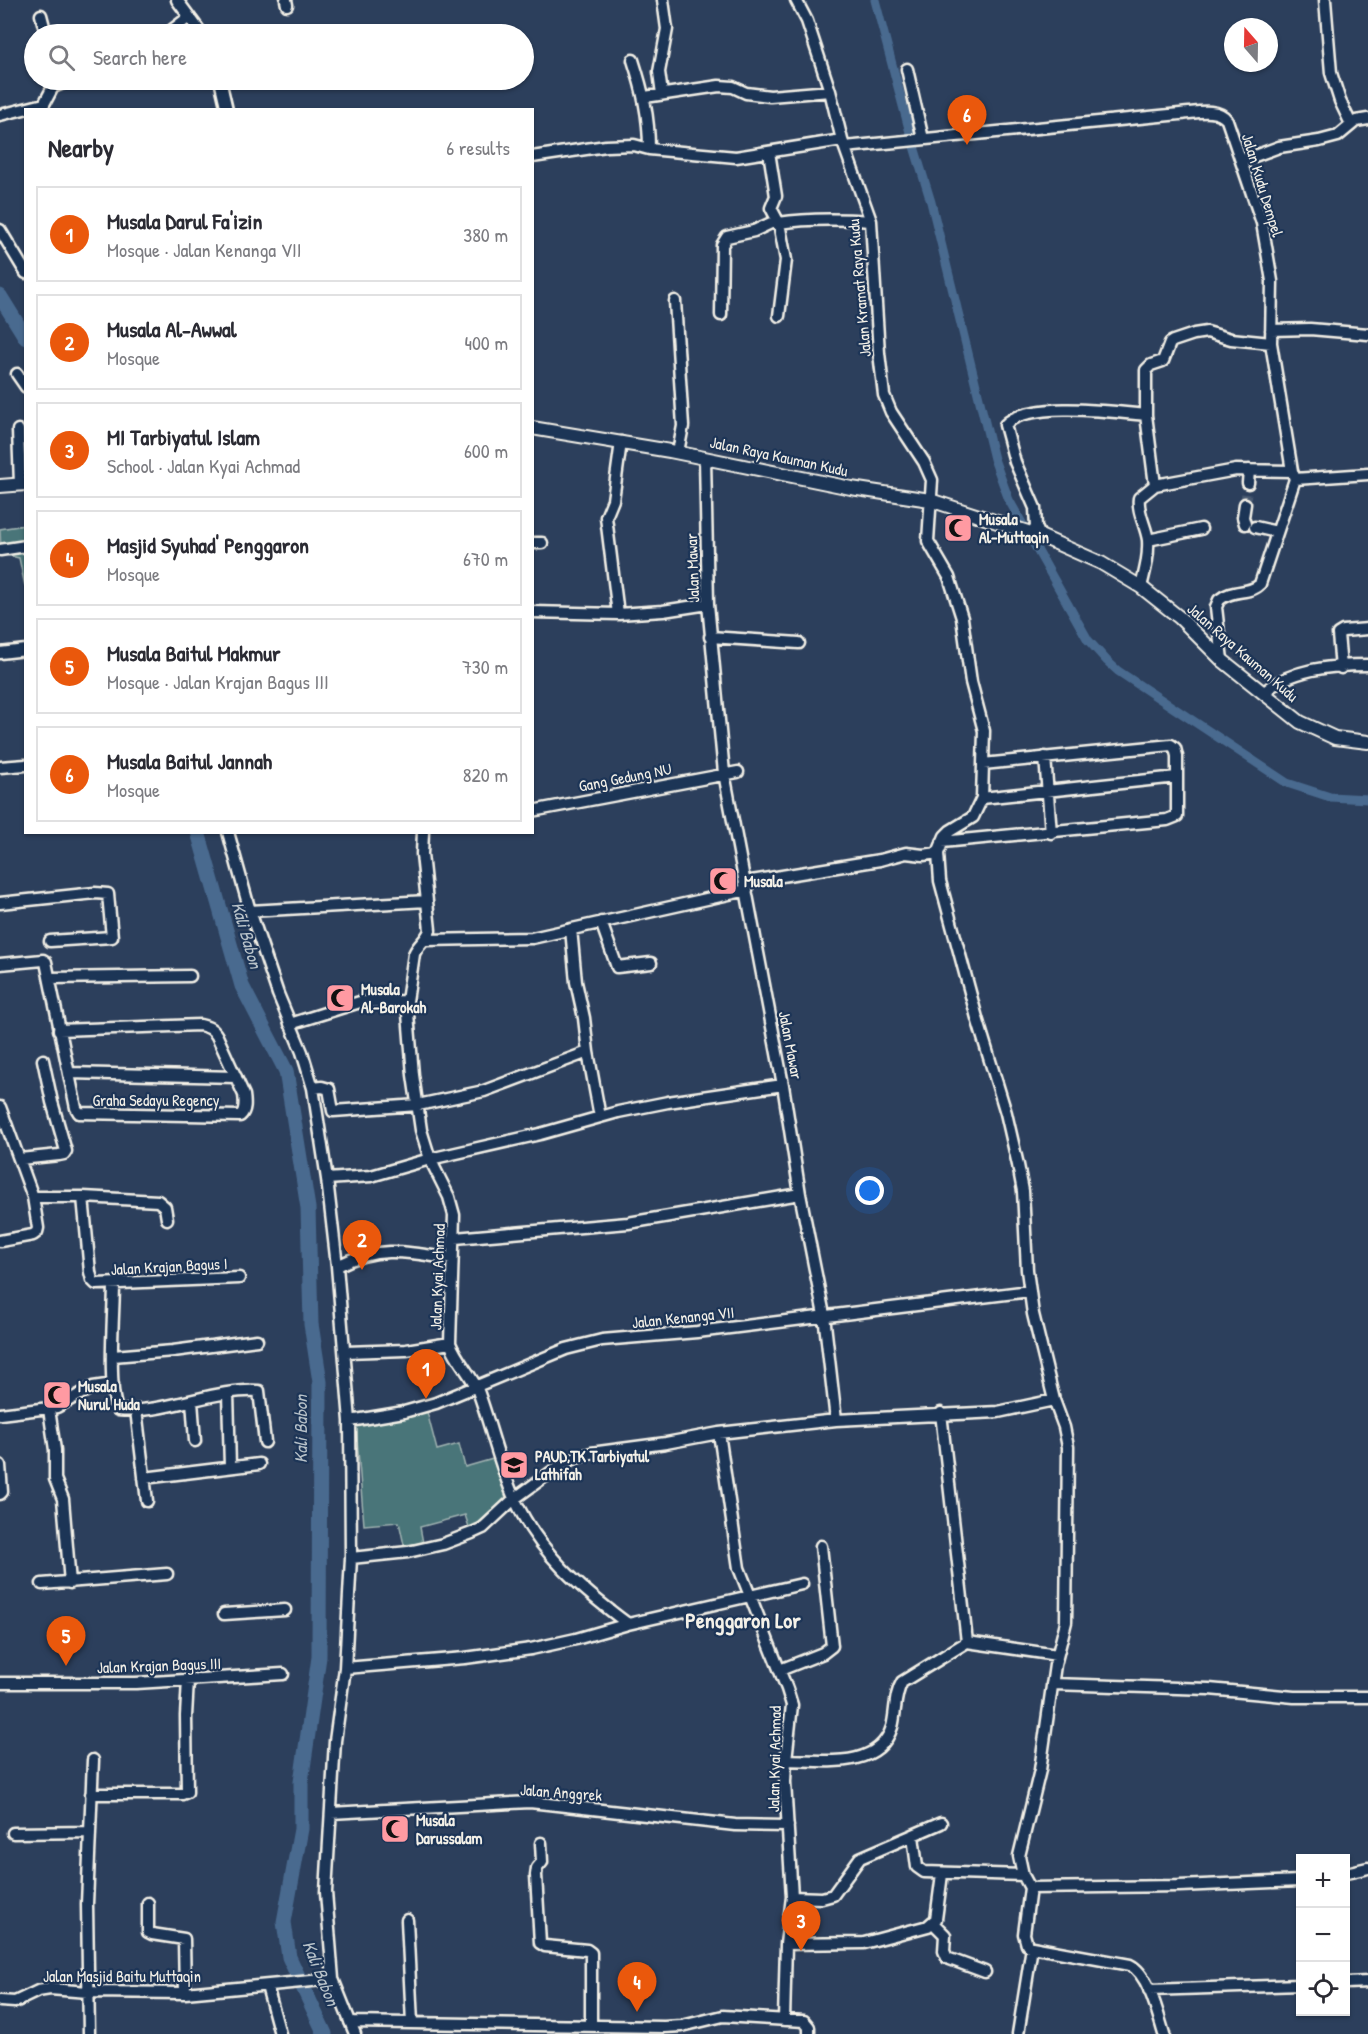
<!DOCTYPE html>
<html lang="en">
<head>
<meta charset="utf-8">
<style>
	:root { --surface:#fff; --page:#f7f7f7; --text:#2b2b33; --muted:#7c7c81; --line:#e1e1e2; --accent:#ea580c }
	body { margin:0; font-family:"Patrick Hand",sans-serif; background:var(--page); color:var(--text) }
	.controls { position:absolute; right:18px; bottom:18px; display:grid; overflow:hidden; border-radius:0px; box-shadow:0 2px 4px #0004 }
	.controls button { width:54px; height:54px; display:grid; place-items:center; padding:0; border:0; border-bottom:2px solid var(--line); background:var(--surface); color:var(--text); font:30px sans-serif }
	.compass { position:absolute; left:1224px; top:18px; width:54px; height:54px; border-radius:50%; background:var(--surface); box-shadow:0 2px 4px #0004; rotate:340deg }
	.you { position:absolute; left:870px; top:1191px; width:21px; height:21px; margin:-15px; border:4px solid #fff; border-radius:50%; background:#1a73e8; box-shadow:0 0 0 9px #1a73e833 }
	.badge { display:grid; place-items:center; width:39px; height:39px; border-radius:50%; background:var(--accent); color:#fff; font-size:20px; font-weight:700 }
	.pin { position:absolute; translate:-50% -50px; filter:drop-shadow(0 2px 3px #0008) }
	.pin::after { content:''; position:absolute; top:32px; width:21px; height:18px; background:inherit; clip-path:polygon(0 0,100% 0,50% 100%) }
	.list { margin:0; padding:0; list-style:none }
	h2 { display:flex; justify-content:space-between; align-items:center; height:78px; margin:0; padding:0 24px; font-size:26px }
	h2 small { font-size:20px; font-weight:400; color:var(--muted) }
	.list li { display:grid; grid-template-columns:39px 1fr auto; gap:18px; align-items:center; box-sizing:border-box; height:96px; margin:0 12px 12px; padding:0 12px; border:2px solid var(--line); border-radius:0px }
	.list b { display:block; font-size:22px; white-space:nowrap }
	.list p { margin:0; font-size:20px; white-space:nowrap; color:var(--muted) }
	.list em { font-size:20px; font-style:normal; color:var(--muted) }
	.icon { flex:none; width:33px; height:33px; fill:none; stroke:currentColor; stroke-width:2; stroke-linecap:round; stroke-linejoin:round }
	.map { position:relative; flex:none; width:1368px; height:2034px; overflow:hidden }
	.search { position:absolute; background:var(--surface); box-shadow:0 2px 4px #0004; left:24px; top:24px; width:510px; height:66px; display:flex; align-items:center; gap:15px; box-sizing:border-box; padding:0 21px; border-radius:33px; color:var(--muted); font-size:22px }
	.panel { position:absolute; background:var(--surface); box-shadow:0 2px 4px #0004; left:24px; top:108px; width:510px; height:726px; border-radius:0px }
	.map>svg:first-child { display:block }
	.green { fill:#4a7479; stroke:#9fb2b0; stroke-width:1.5 }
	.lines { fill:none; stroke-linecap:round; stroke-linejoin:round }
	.canal { stroke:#496a8f; stroke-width:9 }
	.river { stroke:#496a8f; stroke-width:15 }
	.minor-tunnel { stroke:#4a5a71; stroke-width:10; stroke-dasharray:10 5; stroke-linecap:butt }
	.minor-casing { stroke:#f4f1e8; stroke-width:15 }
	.tertiary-casing { stroke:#f4f1e8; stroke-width:16 }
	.minor { stroke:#1d3557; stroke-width:10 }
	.tertiary { stroke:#1d3557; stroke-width:12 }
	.labels { text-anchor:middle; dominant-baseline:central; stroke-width:4.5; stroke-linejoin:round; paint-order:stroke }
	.street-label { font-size:16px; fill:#f4f1e8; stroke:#1d3557 }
	.poi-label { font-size:16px; font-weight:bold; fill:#f4f1e8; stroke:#1d3557; text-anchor:start }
	.water-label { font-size:18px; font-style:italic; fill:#b8c2c9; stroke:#1d3557 }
	.district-label { font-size:22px; font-weight:bold; fill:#f4f1e8; stroke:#1d3557 }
</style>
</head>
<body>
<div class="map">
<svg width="1368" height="2034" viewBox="0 0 1368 2034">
	<rect width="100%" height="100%" fill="#2c3f5c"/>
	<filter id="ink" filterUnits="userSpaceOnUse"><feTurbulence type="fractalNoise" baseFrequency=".0167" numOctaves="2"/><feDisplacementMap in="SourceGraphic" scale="12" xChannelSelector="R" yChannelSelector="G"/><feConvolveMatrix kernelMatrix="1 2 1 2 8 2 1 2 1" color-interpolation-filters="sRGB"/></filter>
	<g filter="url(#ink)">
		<path class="green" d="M25,525V586L19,558L1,554L0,529Z
			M427,1412L437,1450L459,1444L465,1467L493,1459L506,1498L470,1530L465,1515L420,1527L423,1543L404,1545L399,1522L364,1525L356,1426Z"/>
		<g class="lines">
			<path class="canal" d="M875,0L912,140L931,202L994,459L1009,500L1088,640L1107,661L1118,671L1287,783L1330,797L1368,799"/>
			<path class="river" d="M0,296L26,338
				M198,832L242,986L286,1071L308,1208L311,1324L320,1382L319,1657L301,1782V1829L284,1922L289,1957L325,2034"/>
			<path class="minor-tunnel" d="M1245,504L1248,483"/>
			<g class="minor-casing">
				<path id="minor" d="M177,0L202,34
					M286,0L287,5
					M796,0L807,21L830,91L842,140L871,221L879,353L884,395L891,412L924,462L932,480L928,541L949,577L962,618L971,682L984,731L982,798L973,817L950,831L945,836L938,853L940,881L977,1018L1006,1113L1018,1165L1023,1191L1027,1270L1033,1314L1054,1400L1064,1427L1068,1447L1066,1622L1055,1665L1040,1770L1019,1856L1023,1875L1030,1888L1024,1934L1027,1945L1032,1947L1130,1965C1149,1974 1158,2015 1164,2034
					M1325,0L1331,73L1340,101L1351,124
					M41,15L46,34
					M167,34L189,17
					M633,60C643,91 649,116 649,149
					M907,69L923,139
					M220,80L227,110
					M662,94L659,72L667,29L663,0
					M645,97L719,86L733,87L746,93L770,96L830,91
					M0,115L44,104L53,87L71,80
					M845,147L1180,114C1195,113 1218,107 1227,120L1262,223L1272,281L1271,343L1231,339L1207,332L1194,334L1173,341L1170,343L1163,361L1151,365L1146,370V415L1155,485L1139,498C1137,512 1146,526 1148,540C1149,556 1145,571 1141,587
					M532,157L606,146L634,145L649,149L736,157L842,140
					M1241,161L1279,147L1319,141L1338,136L1356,121L1368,119
					M0,230L26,273
					M675,301L683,426L678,452
					M721,315L722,245L727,237L754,231L771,223H779L771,208L776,196L769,152
					M779,316L786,260L779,223C810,218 840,219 871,221
					M1271,330L1310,329L1368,334
					M1271,343L1292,471
					M17,374L26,387
					M18,430L20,484
					M705,458L708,604L724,773L783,1085L800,1194L824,1315L836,1420
					M1295,479L1368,474
					M1248,483L1249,470
					M1155,485L1236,470L1292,471L1295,479L1260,584C1250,595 1233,588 1219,600L1216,607L1222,660
					M1245,504L1243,517L1245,524
					M1255,527L1277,532
					M1040,536L1036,527L1035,508L1015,462L1005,425C1027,400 1115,412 1146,415
					M1148,540L1201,529
					M532,543H542
					M0,550L26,546
					M532,612L618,614L663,611L708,604
					M618,614L606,517L613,500L621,442
					M710,637L799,643
					M0,653L26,650
					M1341,668L1338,634L1343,631L1368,629
					M1263,693C1290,669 1332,665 1368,665
					M1045,757L1051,833
					M0,767L26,765
					M982,798L1177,777
					M532,811L738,772
					M228,832L250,911L278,994L302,1052L313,1088L327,1179L337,1266L350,1421L351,1558L345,1668L335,1741L326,1892L333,1979L355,2034
					M423,832L422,854L430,930C427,940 418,944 414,954L407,1001L413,1075L421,1130L430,1159L449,1197L454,1215L450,1343C457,1361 471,1374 478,1391C491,1426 499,1465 515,1500C540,1554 581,1589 628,1624
					M942,842L1167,820L1177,816V756L1175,748L1171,745L983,764
					M745,882L880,860L906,853L923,855L938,853
					M0,903L95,893L108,894L112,937L50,941
					M250,911L427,901
					M601,922L617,967L651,963
					M426,940L532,938L747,890
					M0,964L43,960L46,962L76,1108L79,1113L240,1116C246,1111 245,1102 244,1095L217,1036C213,1029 209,1027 200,1025L59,1030
					M50,978L190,976
					M290,1024L360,1002L407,1001
					M588,1052L600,1117
					M69,1073L236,1077
					M313,1088L322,1087L329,1089L333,1111L418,1105L484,1091L588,1052L584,1018L576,982L571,929
					M0,1107L33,1197L38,1228L37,1232L33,1235L0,1241
					M20,1159L59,1155L64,1154L66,1151L52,1102L43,1060
					M327,1179L371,1176L430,1159L540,1134L618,1112L668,1102L783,1085
					M33,1197H83L90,1272L92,1280L96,1284L239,1278
					M83,1197L158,1201L165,1207L167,1219
					M455,1238L628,1223L800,1194
					M337,1266C378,1245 408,1252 452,1259
					M114,1285C114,1310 107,1392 118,1410C163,1415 214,1388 259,1391L265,1442
					M346,1352L406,1350L450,1343
					M113,1356L173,1351L257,1340
					M228,1393L230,1467
					M192,1401L195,1441
					M49,1409L55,1450V1479L63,1499L70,1583
					M136,1410L147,1501
					M941,1413L967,1642L1057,1655
					M0,1414L57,1407L93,1387L113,1384
					M350,1421L404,1412L436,1403L566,1349L602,1340L697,1332L1030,1291
					M719,1433L739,1568L787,1689L792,1705L786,1760L785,1782L792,1897L786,1944L784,2020
					M0,1465L2,1492L0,1494
					M144,1478L259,1464
					M351,1558L408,1552L443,1544L472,1533L483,1528L514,1499L565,1462L591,1453L666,1443L719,1433L836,1420L998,1412L1054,1400
					M42,1584L167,1574
					M224,1614L285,1610
					M345,1668L465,1658L531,1649L576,1639L628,1624L802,1584
					M780,1670L823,1653L832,1646L821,1546
					M0,1683H136L283,1674
					M1052,1684L1209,1689L1294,1697H1368
					M786,1760C820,1760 878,1771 892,1727C896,1713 894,1695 902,1682L967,1642
					M91,1794H182L187,1792L186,1716L188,1680
					M331,1813L530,1802L735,1825L788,1826
					M13,1833L90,1832
					M913,1836L917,1867L924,1872L1023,1875
					M541,1843L542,1862L537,1868L536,1875L540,1943L545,1946L587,1950L591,1953V2025
					M1346,1873L1368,1868
					M1030,1888L1179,1886L1300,1881
					M792,1897L822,1898L833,1895L860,1858L941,1823
					M148,1903V1932L152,1934L184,1939L185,1993
					M407,1920L412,2023
					M933,1923L945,1935L944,1951L947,1958L985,1972
					M786,1944L864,1943L928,1926L936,1919L942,1874
					M1346,1983L1368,1982
					M267,1986L280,2034
					M1149,1990L1300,1985
					M0,2001L15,2002L38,1991L50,1989L88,1992L185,1993L333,1979
					M350,2022L664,2027L682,2026L723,2016L804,2021L809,2027V2034
					M89,2034L87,1904L93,1760
					M1018,2034L1032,1947"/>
			</g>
			<g class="tertiary-casing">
				<path id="tertiary" d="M532,428L670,451L851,488L930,500L1040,536L1101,563L1141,587L1180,618L1222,660L1300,722L1335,738L1368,742
					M0,486L26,484"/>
			</g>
			<use href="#minor" class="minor"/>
			<use href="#tertiary" class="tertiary"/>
		</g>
	</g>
	<defs>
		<g id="mosque-square" transform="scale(1.5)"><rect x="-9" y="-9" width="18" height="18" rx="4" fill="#ff9aa2" stroke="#1d3557"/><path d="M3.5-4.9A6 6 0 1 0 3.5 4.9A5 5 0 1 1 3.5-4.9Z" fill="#111"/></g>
		<g id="school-square" transform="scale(1.5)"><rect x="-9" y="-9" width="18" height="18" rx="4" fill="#ff9aa2" stroke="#1d3557"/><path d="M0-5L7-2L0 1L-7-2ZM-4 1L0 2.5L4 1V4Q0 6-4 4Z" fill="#111"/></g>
	</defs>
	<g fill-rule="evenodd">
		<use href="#mosque-square" x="958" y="528"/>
		<use href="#mosque-square" x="723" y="881"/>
		<use href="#mosque-square" x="340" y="998"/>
		<use href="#mosque-square" x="57" y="1395"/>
		<use href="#school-square" x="514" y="1465"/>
		<use href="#mosque-square" x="395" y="1829"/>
	</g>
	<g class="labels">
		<g class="street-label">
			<text transform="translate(1263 185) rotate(73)">Jalan Kudu Dempel</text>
			<text transform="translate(859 288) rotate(-95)">Jalan Kramat Raya Kudu</text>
			<text transform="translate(779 456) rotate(12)">Jalan Raya Kauman Kudu</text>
			<text transform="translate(692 568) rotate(-92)">Jalan Mawar</text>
			<text transform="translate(1243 652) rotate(41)">Jalan Raya Kauman Kudu</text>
			<text transform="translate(625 777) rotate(-11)">Gang Gedung NU</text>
			<text transform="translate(791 1045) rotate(79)">Jalan Mawar</text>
			<text x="156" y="1100">Graha Sedayu Regency</text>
			<text transform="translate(169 1266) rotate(-3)">Jalan Krajan Bagus I</text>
			<text transform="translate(437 1277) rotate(-88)">Jalan Kyai Achmad</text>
			<text transform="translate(683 1317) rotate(-6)">Jalan Kenanga VII</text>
			<text transform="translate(159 1665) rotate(-2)">Jalan Krajan Bagus III</text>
			<text transform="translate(774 1759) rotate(-89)">Jalan Kyai Achmad</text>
			<text transform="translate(561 1792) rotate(4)">Jalan Anggrek</text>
			<text x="122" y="1976">Jalan Masjid Baitu Muttaqin</text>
		</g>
		<g class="poi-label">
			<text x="979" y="519">Musala<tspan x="979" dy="18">Al-Muttaqin</tspan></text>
			<text x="744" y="881">Musala</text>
			<text x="361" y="989">Musala<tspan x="361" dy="18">Al-Barokah</tspan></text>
			<text x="78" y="1386">Musala<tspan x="78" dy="18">Nurul Huda</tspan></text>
			<text x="535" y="1456">PAUD,TK Tarbiyatul<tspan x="535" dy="18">Lathifah</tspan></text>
			<text x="416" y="1820">Musala<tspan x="416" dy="18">Darussalam</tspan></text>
		</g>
		<g class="water-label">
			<text transform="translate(247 935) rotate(74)">Kali Babon</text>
			<text transform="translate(300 1429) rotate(-90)">Kali Babon</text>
			<text transform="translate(321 1973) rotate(68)">Kali Babon</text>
		</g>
		<g class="district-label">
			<text x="743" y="1620">Penggaron Lor</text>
		</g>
	</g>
</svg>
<div class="controls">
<button>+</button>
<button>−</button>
<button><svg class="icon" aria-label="locate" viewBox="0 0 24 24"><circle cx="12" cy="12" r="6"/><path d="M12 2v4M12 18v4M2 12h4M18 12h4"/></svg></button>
</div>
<svg class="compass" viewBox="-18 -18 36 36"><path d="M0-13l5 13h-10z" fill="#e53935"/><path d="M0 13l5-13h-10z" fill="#7c7c81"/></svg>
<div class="you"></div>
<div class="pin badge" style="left:426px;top:1399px">1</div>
<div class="pin badge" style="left:362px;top:1270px">2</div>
<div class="pin badge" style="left:801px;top:1951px">3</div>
<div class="pin badge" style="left:637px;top:2012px">4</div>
<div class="pin badge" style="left:66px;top:1666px">5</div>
<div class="pin badge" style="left:967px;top:145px">6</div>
<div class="search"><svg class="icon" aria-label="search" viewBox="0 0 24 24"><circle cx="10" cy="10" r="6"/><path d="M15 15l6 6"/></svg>Search here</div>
<section class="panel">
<h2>Nearby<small>6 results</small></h2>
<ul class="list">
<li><span class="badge">1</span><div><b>Musala Darul Fa'izin</b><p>Mosque · Jalan Kenanga VII</p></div><em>380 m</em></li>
<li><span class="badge">2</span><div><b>Musala Al-Awwal</b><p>Mosque</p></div><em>400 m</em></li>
<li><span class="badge">3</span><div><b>MI Tarbiyatul Islam</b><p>School · Jalan Kyai Achmad</p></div><em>600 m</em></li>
<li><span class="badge">4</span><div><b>Masjid Syuhad' Penggaron</b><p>Mosque</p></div><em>670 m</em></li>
<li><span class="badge">5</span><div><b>Musala Baitul Makmur</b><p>Mosque · Jalan Krajan Bagus III</p></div><em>730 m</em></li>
<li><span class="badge">6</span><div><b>Musala Baitul Jannah</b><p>Mosque</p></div><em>820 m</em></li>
</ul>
</section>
</div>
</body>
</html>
